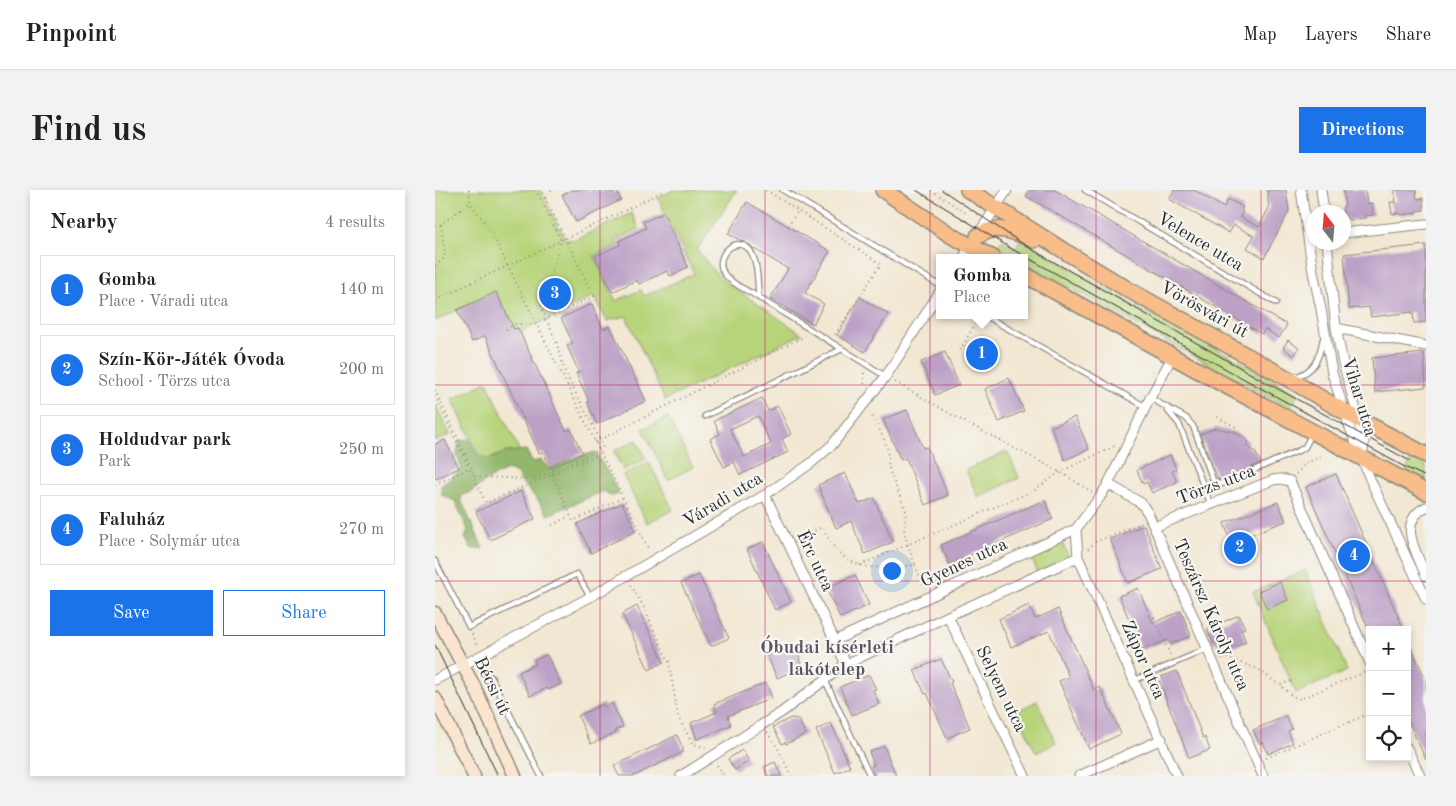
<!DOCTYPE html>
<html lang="en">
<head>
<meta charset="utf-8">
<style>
	:root { --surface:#fff; --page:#f2f2f2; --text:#202124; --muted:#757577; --line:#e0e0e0; --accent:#1a73e8 }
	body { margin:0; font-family:"Old Standard TT",serif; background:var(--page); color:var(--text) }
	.controls { position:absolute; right:15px; bottom:15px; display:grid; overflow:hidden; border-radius:0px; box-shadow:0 2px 8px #0003 }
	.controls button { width:45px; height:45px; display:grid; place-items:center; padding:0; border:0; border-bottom:1px solid var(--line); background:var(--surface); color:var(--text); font:25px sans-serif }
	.compass { position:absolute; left:871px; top:15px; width:45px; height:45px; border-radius:50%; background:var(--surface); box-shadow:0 2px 8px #0003; rotate:344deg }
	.you { position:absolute; left:456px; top:380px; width:18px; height:18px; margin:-12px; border:4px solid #fff; border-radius:50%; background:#1a73e8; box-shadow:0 0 0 8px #1a73e833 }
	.badge { display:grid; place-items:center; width:32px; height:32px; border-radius:50%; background:var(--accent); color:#fff; font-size:16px; font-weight:700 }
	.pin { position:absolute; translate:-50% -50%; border:2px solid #fff; box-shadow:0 1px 5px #0006 }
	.popup { position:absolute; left:501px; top:64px; width:92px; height:65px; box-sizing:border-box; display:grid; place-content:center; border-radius:0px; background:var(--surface); filter:drop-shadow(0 1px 4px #0005); font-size:16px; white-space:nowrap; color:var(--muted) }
	.popup b { font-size:19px; color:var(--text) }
	.popup::after { content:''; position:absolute; left:50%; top:100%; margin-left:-10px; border:10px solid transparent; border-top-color:var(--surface) }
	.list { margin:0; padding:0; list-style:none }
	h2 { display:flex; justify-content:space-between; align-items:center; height:65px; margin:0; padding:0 20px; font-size:21px }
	h2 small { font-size:16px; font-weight:400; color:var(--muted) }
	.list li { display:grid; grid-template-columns:32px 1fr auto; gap:15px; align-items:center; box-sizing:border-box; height:70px; margin:0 10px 10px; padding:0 10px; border:1px solid var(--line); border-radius:0px }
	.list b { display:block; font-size:19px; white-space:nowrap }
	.list p { margin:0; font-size:16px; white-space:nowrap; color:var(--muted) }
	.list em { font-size:16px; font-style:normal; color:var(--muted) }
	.actions { display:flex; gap:10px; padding:15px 20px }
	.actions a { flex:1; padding:11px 0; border:1px solid var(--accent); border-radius:0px; text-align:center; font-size:18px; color:var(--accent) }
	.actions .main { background:var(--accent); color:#fff }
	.icon { flex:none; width:28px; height:28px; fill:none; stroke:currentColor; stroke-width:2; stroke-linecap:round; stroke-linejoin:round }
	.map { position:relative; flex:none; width:991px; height:586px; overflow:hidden; border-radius:0px }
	header { display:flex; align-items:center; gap:30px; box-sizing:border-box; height:70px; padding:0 25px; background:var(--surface); border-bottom:1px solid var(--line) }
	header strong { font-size:24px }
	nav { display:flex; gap:28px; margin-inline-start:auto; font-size:18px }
	.intro { display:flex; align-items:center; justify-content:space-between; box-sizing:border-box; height:120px; padding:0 30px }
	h1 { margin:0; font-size:35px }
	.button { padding:12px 22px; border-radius:0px; background:var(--accent); color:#fff; font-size:18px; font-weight:700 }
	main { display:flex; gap:30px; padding:0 30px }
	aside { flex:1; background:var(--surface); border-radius:0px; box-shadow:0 2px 8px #0003 }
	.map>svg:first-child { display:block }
	.green { fill:#b8d47a; stroke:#728052 }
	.forest { fill:#92b66a; stroke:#5e704a }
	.building { fill:#bca0c6; fill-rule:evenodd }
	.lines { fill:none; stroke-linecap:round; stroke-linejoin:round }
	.service-casing { stroke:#8e897e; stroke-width:7 }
	.minor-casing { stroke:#8e897e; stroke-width:11 }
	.secondary-casing { stroke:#8e897e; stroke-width:15 }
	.primary-casing { stroke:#8e897e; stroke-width:18 }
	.path { stroke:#8e897e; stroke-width:2; stroke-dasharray:1 4; stroke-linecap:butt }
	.service { stroke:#fff; stroke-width:4.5 }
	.minor { stroke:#fff; stroke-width:9 }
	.secondary { stroke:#fce5cf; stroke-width:12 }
	.primary { stroke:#f8bd88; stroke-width:15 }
	.tram { stroke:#2b2b2b; stroke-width:1 }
	.grid { fill:none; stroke:#c2185b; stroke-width:1; stroke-opacity:0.55 }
	.labels { text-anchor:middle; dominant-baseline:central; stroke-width:4.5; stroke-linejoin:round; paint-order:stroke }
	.street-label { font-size:18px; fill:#2b2b2b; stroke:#f6f6f2 }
	.neighbourhood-label { font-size:19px; font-weight:bold; fill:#5e5461; stroke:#f6f6f2 }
</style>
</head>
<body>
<header>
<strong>Pinpoint</strong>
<nav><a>Map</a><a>Layers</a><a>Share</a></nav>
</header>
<div class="intro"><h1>Find us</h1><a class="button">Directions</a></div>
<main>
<aside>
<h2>Nearby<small>4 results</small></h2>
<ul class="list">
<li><span class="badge">1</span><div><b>Gomba</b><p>Place · Váradi utca</p></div><em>140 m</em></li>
<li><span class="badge">2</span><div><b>Szín-Kör-Játék Óvoda</b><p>School · Törzs utca</p></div><em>200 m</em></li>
<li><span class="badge">3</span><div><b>Holdudvar park</b><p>Park</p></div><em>250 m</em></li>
<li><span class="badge">4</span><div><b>Faluház</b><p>Place · Solymár utca</p></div><em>270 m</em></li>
</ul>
<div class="actions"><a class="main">Save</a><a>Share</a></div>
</aside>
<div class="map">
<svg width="991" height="586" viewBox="0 0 991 586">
	<rect width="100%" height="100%" fill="#f6f6f2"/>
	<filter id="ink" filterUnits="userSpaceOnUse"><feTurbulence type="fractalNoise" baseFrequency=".02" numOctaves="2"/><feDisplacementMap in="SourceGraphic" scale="10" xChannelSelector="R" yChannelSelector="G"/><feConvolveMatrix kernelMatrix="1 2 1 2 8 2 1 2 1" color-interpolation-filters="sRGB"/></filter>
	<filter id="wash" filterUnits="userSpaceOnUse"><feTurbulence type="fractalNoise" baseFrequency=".0096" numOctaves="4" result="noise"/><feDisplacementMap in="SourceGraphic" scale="20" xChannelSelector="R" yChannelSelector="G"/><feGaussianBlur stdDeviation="1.12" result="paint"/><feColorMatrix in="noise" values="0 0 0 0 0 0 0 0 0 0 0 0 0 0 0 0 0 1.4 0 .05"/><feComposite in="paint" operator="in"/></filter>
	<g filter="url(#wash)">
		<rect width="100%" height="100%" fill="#f2e7d2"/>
		<path class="green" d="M0,0H105L130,49L139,50L197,23L204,39L181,50L183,54L159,66L181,111L206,100L209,106L259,84L223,8L238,0H302L262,60L278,80L290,92L367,144L230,210L191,126L172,131L159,106L85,142L82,138L72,142L76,132L61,102L0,131Z
			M586,49L721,128L723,126L863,204L855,219L590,73V68H579L561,58L566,50L580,58Z
			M52,192L85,262L50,278L17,209Z
			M0,214L15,245L0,251Z
			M233,227L258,277L233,290L208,239Z
			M202,250L211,269L188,280L179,261Z
			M572,261L584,288L543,307L531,280Z
			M976,269L991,276V291L971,281Z
			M214,272L238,320L212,333L188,285Z
			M625,347L635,371L604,385L593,361Z
			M870,380L912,481L861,503L818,402Z
			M602,511L621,553L601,563L582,521Z"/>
		<path class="forest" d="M34,249L42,265L54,269L71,262L91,260L97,272L106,270L115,279L134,270L160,262L175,286L184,304L176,306L169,301L113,325L102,309L87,293L82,284L72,280L55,288L36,302L27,305L26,310L48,358L37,359L30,348L33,340L20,311L7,305L6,296L27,279L22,265L24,251Z"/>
		<g id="blocks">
			<path class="building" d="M137,0H175L177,3L182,1L186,10L141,32L127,5Z
				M594,0H620L852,135L844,148L830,139L827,144L591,6Z
				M739,0H759L789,18L793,9L808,17L806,20L808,21L805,27L824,37L834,18L832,0H851L854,21L829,68L812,58L819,46L799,35L794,43L734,9Z
				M908,0H930L932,14L937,13L938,25L930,26V28L914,30V28L908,29V17L910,16Z
				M959,0H981L982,9L988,8L989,20L981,21V23L965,25V23L957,24L955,12H961Z
				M312,12L395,61L370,103L389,114L378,134L335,109L353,79L318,58L315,55L293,44Z
				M228,23L253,77L235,86L232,81L204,94L202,90L177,102L160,66L185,55L184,51L211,38L208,32Z
				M991,55V132L979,133L978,122L936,127L934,117L914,119L909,64Z
				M61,102L79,139L83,138L131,241L136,239L147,263L116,278L108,262L104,263L50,146L37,152L22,120Z
				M425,107L453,124L430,162L402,145Z
				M157,114L168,139L175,136L211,211L162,234L152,212L154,211L141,183L144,182L132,156L138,153L126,128Z
				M853,150L864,158L859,166L848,158Z
				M546,152L556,157L553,162L557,167L547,166L538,168Z
				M510,162L524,195L500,205L486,172Z
				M989,163L991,197L940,202L937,168Z
				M574,188L589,221L564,232L550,199Z
				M327,208L333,221L343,216L356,244L347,249L353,262L305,285L299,272L289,277L275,249L285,244L279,231ZM323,226L336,254L309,267L295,239Z
				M472,220L488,258L492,257L513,305L490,315L471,268L466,270L448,230Z
				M640,227L654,259L630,270L616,237Z
				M781,238L799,242L807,246L814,252L811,255L820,262L826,273L786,290L783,289L765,244Z
				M10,250L24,278L0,289V254Z
				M735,265L741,279L737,281L742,292L717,303L712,292L708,294L702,280Z
				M410,283L424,314L439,308L458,352L430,364L416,331L401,338L383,295Z
				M901,284L934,360L969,440H934L871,297Z
				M86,301L100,329L55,350L41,322Z
				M610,310L618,329L514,374L506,355Z
				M843,312L851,331L796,352L789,333Z
				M187,313L201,341L156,363L142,334Z
				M709,335L727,379L693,393L675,349Z
				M328,352L356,412L340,420L312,359Z
				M264,385L294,448L276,456L246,393Z
				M420,385L434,415L405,428L391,398Z
				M845,392L853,410L832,419L824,401Z
				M703,398L718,433L746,421L756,446L735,454L733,450L707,460L684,406Z
				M594,415L600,429L623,419L659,500L665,497L686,544L654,559L624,491L634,487L614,441L576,457L564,429Z
				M202,416L229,472L214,480L187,424Z
				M804,425L810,438L806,440L811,452L786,463L781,452L778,453L772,439Z
				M972,448L991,490V570L972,528Z
				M355,452L359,461L361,460L365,469H364L367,477L342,488L332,465L340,462L339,460Z
				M112,465L126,494L113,500L112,498L95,506L84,482L101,474L99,470Z
				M506,469L517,492L515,493L535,538L512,548L492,503L490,504L479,480Z
				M742,481L768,548L770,547L775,560L754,568L723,488Z
				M434,485L441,499L438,500L444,514L417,525L405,497Z
				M331,493L337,508L293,526L296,535L262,549L256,533L282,522L279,514Z
				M177,513L188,537L180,540L181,543L156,554L143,526L168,514L170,517Z
				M851,526L857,539L853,541L858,553L833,564L828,552L825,554L818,540Z
				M356,528L363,529L371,544L351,554L350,552L347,554L338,537Z
				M396,533L415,577L400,583L381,540Z
				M242,545L248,559V562L199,586H184L179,576Z
				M449,556L461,586H440L436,576L439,575L434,562Z
				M307,560L314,571L300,580L293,569Z
				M340,572L346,586H333L329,577Z"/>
		</g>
	</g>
	<g filter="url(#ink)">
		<use href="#blocks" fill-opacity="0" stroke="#8e897e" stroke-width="1"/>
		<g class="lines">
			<g class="service-casing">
				<path id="service" d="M348,0L504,95
					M650,0L841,113
					M324,108C322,94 324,79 318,66C307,39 275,65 290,85C296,93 309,99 318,104C348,123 378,141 407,159
					M549,125L711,217
					M859,187C880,182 884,168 888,149
					M715,208L751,228L758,236L778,290L781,293L787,294L865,260L870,257L876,245
					M733,221L744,234L776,315
					M270,226L407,159L450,186
					M0,371L34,437L142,384L155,407
					M56,487L106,586
					M390,490L435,586
					M700,490L772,459"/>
			</g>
			<g class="minor-casing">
				<path id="minor" d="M866,0L878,82L886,119L897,183L915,238L935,289L991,409
					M886,0L889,22
					M908,43L991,34
					M892,52L901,138L908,173L918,208L929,254L927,266
					M528,68L572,0
					M901,138L991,156
					M673,294L706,313L713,323L828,586
					M330,305L411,474
					M991,317C961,332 982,363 991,386
					M719,337L838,290L845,289L855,291L935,473
					M641,339L643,367L742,586
					M513,426L590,586
					M399,451L641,339L665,307L673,294L714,210L737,167
					M0,490L155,407L330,305L375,274L397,255L451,186L504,103
					M972,558L985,586
					M246,586L347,522L411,474L513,426L643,367
					M644,586L727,549"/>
			</g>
			<g class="secondary-casing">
				<path id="secondary" d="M0,423L40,498L80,586
					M0,508L39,586"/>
			</g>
			<g class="primary-casing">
				<path id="primary" d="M448,0L517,46L558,68
					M533,0L631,62L692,99L850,187L910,222L991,265
					M543,46C561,33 580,42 599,50
					M590,85L786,193L991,302"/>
			</g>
			<path class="path" d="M34,0L35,13L54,38L214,360
				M331,0L446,74L399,146
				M496,0L531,23
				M110,9L116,0
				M0,36L6,34
				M353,36L363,21
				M0,76L10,67L6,34L35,13
				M0,110L193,19L230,0
				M71,139L81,134H101L159,106L106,0
				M525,160L542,130
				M429,183V198
				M460,192L528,231L625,282L657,302
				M0,200L41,287L98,289L167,259L168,256L165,250L130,182L121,151L106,117L126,51L101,0
				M0,206L34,278
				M782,227L801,237L799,242
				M160,252L370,146
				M117,284L138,331L187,308
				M861,284L871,273L888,266
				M0,295L34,278L51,313L166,263
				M117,335L135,326
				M362,350L387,337C390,342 393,349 397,354C419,385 448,377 480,375L469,343L471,321L454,280L452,257L443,236L435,223
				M653,359L660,352L707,333
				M425,375L600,300L625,282L680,256
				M480,375L490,398
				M196,395L207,414L234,472L243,527L258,554L270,557L272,559
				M719,427L736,467
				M37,444L43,455
				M787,466L823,479L844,495
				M856,491L845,495L857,506L865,509L930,482
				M332,542L344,560L356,586
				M831,568L935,523
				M282,575L289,586"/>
			<use href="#service" class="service"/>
			<use href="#minor" class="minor"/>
			<use href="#secondary" class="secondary"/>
			<use href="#primary" class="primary"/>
			<path class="tram" d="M481,0L577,59L780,173L966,275L991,287
				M507,0L585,52L610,67L834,194L975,271
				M0,455L63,586"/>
		</g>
	</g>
	<path class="grid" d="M165,0V586M330,0V586M495,0V586M661,0V586M826,0V586M0,195H991M0,391H991"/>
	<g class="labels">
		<g class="street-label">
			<text transform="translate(765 52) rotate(31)">Velence utca</text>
			<text transform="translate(769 120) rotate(29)">Vörösvári út</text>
			<text transform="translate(924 207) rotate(73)">Vihar utca</text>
			<text transform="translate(781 295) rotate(-21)">Törzs utca</text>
			<text transform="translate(288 310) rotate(-31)">Váradi utca</text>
			<text transform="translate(380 371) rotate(65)">Érc utca</text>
			<text transform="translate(529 373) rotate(-25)">Gyenes utca</text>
			<text transform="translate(776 425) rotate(66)">Teszársz Károly utca</text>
			<text transform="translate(708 470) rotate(66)">Zápor utca</text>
			<text transform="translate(57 496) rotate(64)">Bécsi út</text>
			<text transform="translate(566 499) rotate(64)">Selyem utca</text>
		</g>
		<g class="neighbourhood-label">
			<text x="392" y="458">Óbudai kísérleti<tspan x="392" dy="22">lakótelep</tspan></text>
		</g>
	</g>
</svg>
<div class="controls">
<button>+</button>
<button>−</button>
<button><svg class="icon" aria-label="locate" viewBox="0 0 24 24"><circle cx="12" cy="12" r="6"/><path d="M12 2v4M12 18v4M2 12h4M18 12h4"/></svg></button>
</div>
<svg class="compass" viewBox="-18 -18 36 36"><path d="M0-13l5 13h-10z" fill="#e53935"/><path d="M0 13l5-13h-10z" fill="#757577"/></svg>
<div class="you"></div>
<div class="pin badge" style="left:547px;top:164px">1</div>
<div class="popup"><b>Gomba</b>Place</div>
<div class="pin badge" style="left:805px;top:358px">2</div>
<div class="pin badge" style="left:120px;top:104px">3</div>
<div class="pin badge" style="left:919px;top:366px">4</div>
</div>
</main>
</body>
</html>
